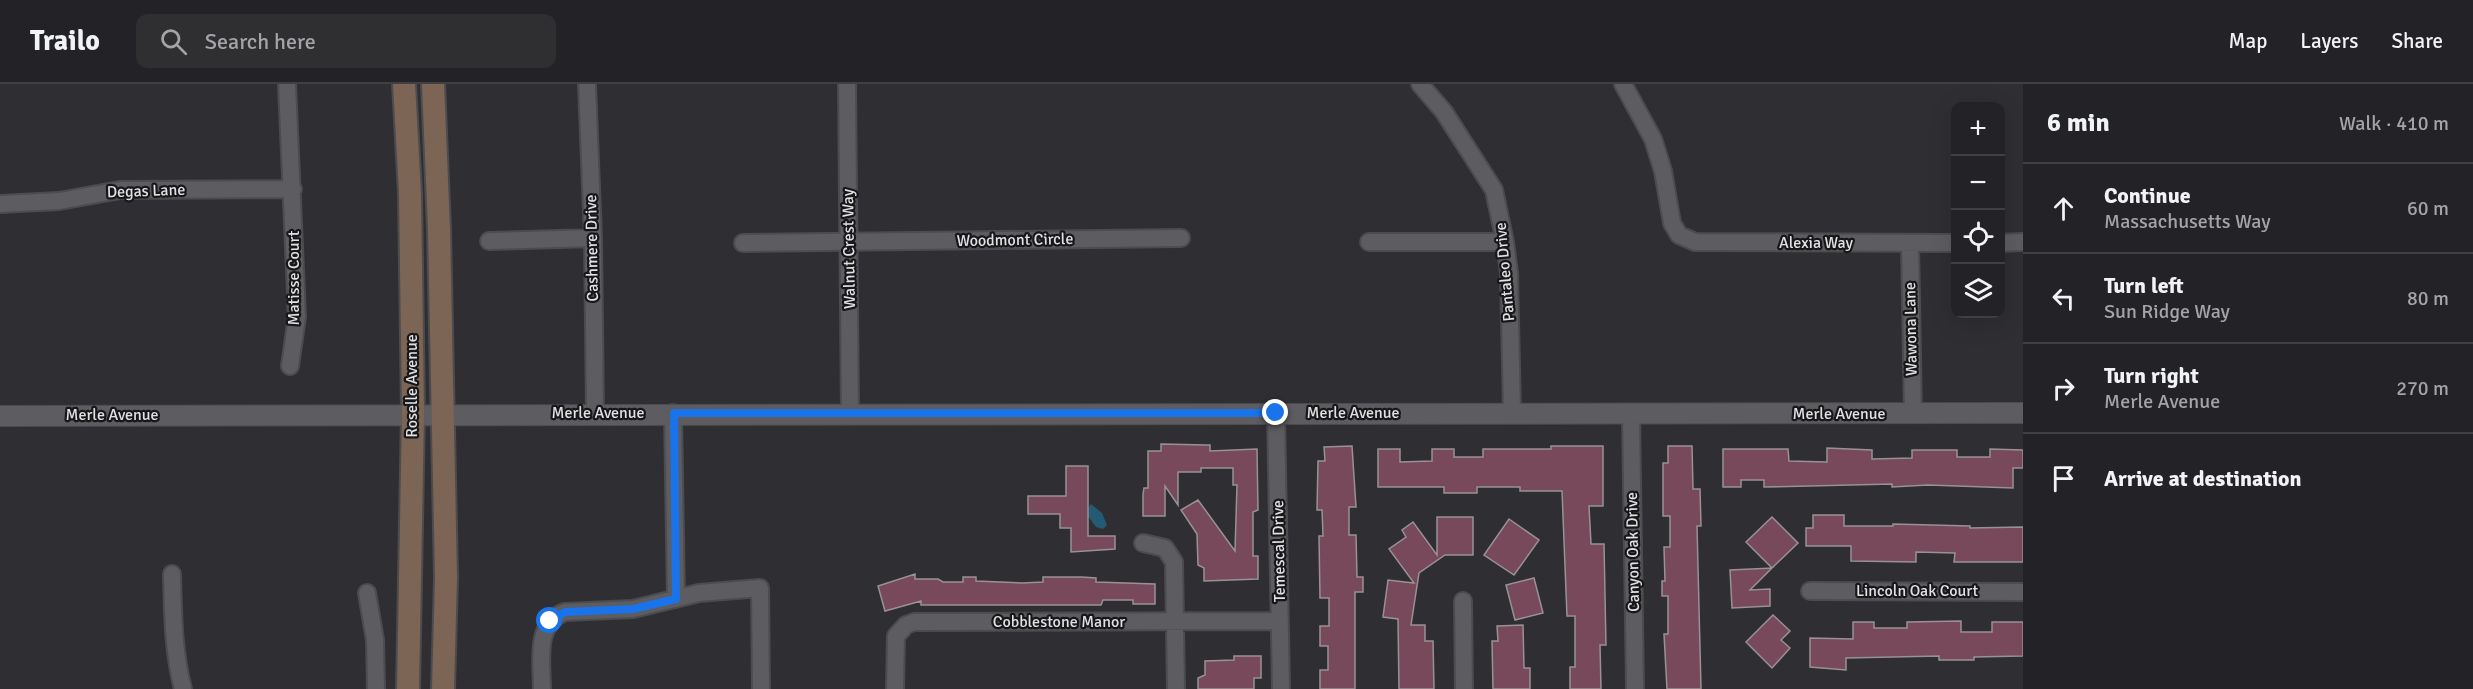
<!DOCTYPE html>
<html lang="en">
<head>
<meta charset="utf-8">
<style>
	:root { --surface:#232226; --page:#2f2f32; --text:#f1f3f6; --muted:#a3a4a7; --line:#403f43 }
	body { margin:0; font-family:Signika,sans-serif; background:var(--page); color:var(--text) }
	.controls { position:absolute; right:18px; top:18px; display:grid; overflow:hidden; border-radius:12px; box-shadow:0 6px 24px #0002 }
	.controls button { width:54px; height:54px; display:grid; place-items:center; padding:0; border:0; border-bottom:2px solid var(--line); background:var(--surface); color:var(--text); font:30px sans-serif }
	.stop { position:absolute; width:18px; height:18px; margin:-14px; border:4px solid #1a73e8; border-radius:50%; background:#fff }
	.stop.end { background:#1a73e8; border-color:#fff; box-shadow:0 2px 6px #0008 }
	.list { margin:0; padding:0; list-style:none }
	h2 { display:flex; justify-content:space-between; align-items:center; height:78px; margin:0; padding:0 24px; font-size:26px }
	h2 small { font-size:20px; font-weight:400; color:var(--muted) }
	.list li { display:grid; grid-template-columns:39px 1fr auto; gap:18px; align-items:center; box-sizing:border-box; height:90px; padding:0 24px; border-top:2px solid var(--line) }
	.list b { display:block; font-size:22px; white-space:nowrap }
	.list p { margin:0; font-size:20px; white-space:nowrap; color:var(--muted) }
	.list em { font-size:20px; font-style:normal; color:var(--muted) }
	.icon { flex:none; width:33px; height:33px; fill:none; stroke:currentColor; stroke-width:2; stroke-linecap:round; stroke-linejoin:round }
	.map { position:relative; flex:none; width:2023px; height:605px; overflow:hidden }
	header { display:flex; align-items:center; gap:36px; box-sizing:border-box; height:84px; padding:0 30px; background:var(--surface); border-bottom:2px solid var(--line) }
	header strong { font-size:28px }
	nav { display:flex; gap:33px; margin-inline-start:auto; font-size:21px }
	.search { width:420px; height:54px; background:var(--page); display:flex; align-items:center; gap:15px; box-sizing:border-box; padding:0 21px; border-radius:12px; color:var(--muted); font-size:22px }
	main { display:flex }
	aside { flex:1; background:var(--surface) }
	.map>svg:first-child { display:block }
	.water { fill:#255a74 }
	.building { fill:#78485b; stroke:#989294; stroke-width:1.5 }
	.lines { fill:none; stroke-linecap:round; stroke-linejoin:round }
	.minor-casing { stroke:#4c4b4e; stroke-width:20 }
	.tertiary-casing { stroke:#4c4b4e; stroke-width:22 }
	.secondary-casing { stroke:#4c4b4e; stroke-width:26 }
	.minor { stroke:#5d5c60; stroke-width:16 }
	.tertiary { stroke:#5d5c60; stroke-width:20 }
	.secondary { stroke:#7c6554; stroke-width:22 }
	.route { stroke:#1a73e8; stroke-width:8 }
	.labels { text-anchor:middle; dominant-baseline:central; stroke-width:4.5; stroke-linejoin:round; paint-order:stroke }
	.street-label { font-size:16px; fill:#e1e1e3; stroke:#171618 }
</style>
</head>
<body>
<header>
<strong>Trailo</strong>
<div class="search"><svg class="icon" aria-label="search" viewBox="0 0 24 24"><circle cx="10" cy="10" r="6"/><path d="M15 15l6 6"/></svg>Search here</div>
<nav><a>Map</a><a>Layers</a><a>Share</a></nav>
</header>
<main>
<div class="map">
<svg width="2023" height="605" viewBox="0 0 2023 605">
	<rect width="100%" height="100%" fill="#2f2e32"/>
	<path class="water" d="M1091,420L1102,429L1107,441L1103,445L1096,443L1085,428Z"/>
	<path class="building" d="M1161,360L1207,361H1210V367L1257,365L1258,426L1253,428V472H1258V495L1204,497V484L1198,481L1197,450L1181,426L1198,416L1235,467L1237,401H1233V384H1201V388H1178V421L1165,402V432H1143V410L1144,404H1148V367H1161Z
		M1352,362L1356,423H1349V451H1356L1357,493H1363V508H1355V605H1320V586H1328V562H1320V542H1329V514H1320L1319,452H1323L1322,426H1317L1318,377H1325L1324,363Z
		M1551,362H1603V422H1589L1591,460H1604L1606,561H1600L1601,605H1570V583H1575V532H1567L1562,407H1520V403H1477V409H1444V403H1378V365H1400V378L1432,377V365H1454V373H1483V365H1551Z
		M1668,362H1692L1693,405H1700L1701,442H1697L1701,605H1667L1664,550H1668V512H1662V497H1665L1664,463H1670V432H1663V379H1668Z
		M1827,364L1872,366V375L1912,374V366H1957V373H1990V365L2023,366V384H2013V404L1928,401L1892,403V400L1764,403V396H1741V403H1723V365H1788L1789,377L1827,378Z
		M1066,382H1088V452H1115V465L1071,468V444H1060V430H1028V412H1066Z
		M1813,431H1844V442H1893V440L1970,442V444L2023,443V478H1954L1955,469L1916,468V478L1851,477V462H1806V444H1813Z
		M1437,433H1473V471H1445L1419,489L1411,541H1425V557H1433L1434,605H1399L1398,535L1383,533L1388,496L1414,499L1389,465L1406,453L1402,446L1413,438L1437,471Z
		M1772,433L1798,459L1772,484L1746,458Z
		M1509,435L1539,456L1514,491L1484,471Z
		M1772,484L1750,506L1770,505V522L1732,524L1730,486Z
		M915,490V495H938L943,498H963V493H976V497L1022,499L1043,498V493H1081L1096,494V498L1155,500V520H1133V516H1103L1101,521H921V517L885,527L878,502Z
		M1534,494L1543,529L1515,536L1506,501Z
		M1773,531L1790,547L1781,556L1790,564L1772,584L1746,558Z
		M1961,537V548H1992V538H2023V572L1974,573V576H1939V572L1846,574V586L1810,583V554L1853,555V538H1874V544H1907V538Z
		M1523,541L1524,584H1530V605H1493L1492,557H1498L1497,542Z
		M1234,572H1261V594H1254V605H1198V594L1205,591V577L1234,576Z"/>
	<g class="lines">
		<g class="minor-casing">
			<path id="minor" d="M287,0L297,233L290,282
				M587,0L593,154L595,329
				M847,0L850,329
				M1420,0L1444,28L1494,106L1505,158L1509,189L1512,329
				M1623,0L1653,55L1663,87L1672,139L1679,151L1695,158L1956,159
				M0,120L59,117L120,106L293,105
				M489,157L593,154
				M1369,158H1505
				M743,159L1181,154
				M2000,159L2023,158
				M1910,160L1913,330
				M673,329L676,515
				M1276,329L1281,605
				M1631,330L1635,605
				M1143,459L1165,464L1174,478L1176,605
				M172,490C173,529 173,567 183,605
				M1810,507L2023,508
				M367,509L375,556L376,605
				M1463,517L1464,605
				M542,605C542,578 534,539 565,528L633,525L699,509L760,504L761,605
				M895,605L896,552L906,541L914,538L1280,537"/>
		</g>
		<g class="tertiary-casing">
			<path id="tertiary" d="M0,332L2023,329"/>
		</g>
		<g class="secondary-casing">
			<path id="secondary" d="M404,0L410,109L413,329L408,605
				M433,0L439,145L446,494L443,605"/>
		</g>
		<use href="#minor" class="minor"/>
		<use href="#tertiary" class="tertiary"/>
		<use href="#secondary" class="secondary"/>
	</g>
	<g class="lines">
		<path class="route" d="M550,537L565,528L633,525L676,515L674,329H1276"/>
	</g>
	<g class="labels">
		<g class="street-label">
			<text transform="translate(146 107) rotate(-2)">Degas Lane</text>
			<text transform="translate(1015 156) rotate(-1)">Woodmont Circle</text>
			<text x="1816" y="159">Alexia Way</text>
			<text transform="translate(592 164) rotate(-91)">Cashmere Drive</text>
			<text transform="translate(849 165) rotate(-91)">Walnut Crest Way</text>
			<text transform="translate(1505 188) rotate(-95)">Pantaleo Drive</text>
			<text transform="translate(294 194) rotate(-90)">Matisse Court</text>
			<text transform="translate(1911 245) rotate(-91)">Wawona Lane</text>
			<text transform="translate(412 302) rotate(-90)">Roselle Avenue</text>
			<text x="598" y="329">Merle Avenue</text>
			<text x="1353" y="329">Merle Avenue</text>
			<text x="1839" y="330">Merle Avenue</text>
			<text x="112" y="331">Merle Avenue</text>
			<text transform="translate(1279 467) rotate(-91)">Temescal Drive</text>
			<text transform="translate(1633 468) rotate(-91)">Canyon Oak Drive</text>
			<text x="1917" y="507">Lincoln Oak Court</text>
			<text x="1059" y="538">Cobblestone Manor</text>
		</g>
	</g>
</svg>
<div class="controls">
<button>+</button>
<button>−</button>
<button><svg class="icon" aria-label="locate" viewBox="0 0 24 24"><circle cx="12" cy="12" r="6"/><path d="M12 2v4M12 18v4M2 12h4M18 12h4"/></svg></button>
<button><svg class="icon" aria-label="layers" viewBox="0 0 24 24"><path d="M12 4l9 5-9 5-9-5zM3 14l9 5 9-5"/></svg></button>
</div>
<div class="stop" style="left:550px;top:537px"></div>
<div class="stop end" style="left:1276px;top:329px"></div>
</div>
<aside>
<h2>6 min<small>Walk · 410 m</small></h2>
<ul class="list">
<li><svg class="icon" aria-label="ahead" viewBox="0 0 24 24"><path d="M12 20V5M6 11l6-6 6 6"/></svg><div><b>Continue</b><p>Massachusetts Way</p></div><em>60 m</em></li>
<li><svg class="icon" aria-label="left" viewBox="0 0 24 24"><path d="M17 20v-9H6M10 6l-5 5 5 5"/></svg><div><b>Turn left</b><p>Sun Ridge Way</p></div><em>80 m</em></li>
<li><svg class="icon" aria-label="right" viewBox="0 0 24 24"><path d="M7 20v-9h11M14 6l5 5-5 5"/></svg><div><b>Turn right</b><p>Merle Avenue</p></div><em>270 m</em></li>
<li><svg class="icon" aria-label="arrive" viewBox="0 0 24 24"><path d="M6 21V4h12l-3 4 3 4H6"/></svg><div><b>Arrive at destination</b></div></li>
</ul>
</aside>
</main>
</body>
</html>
